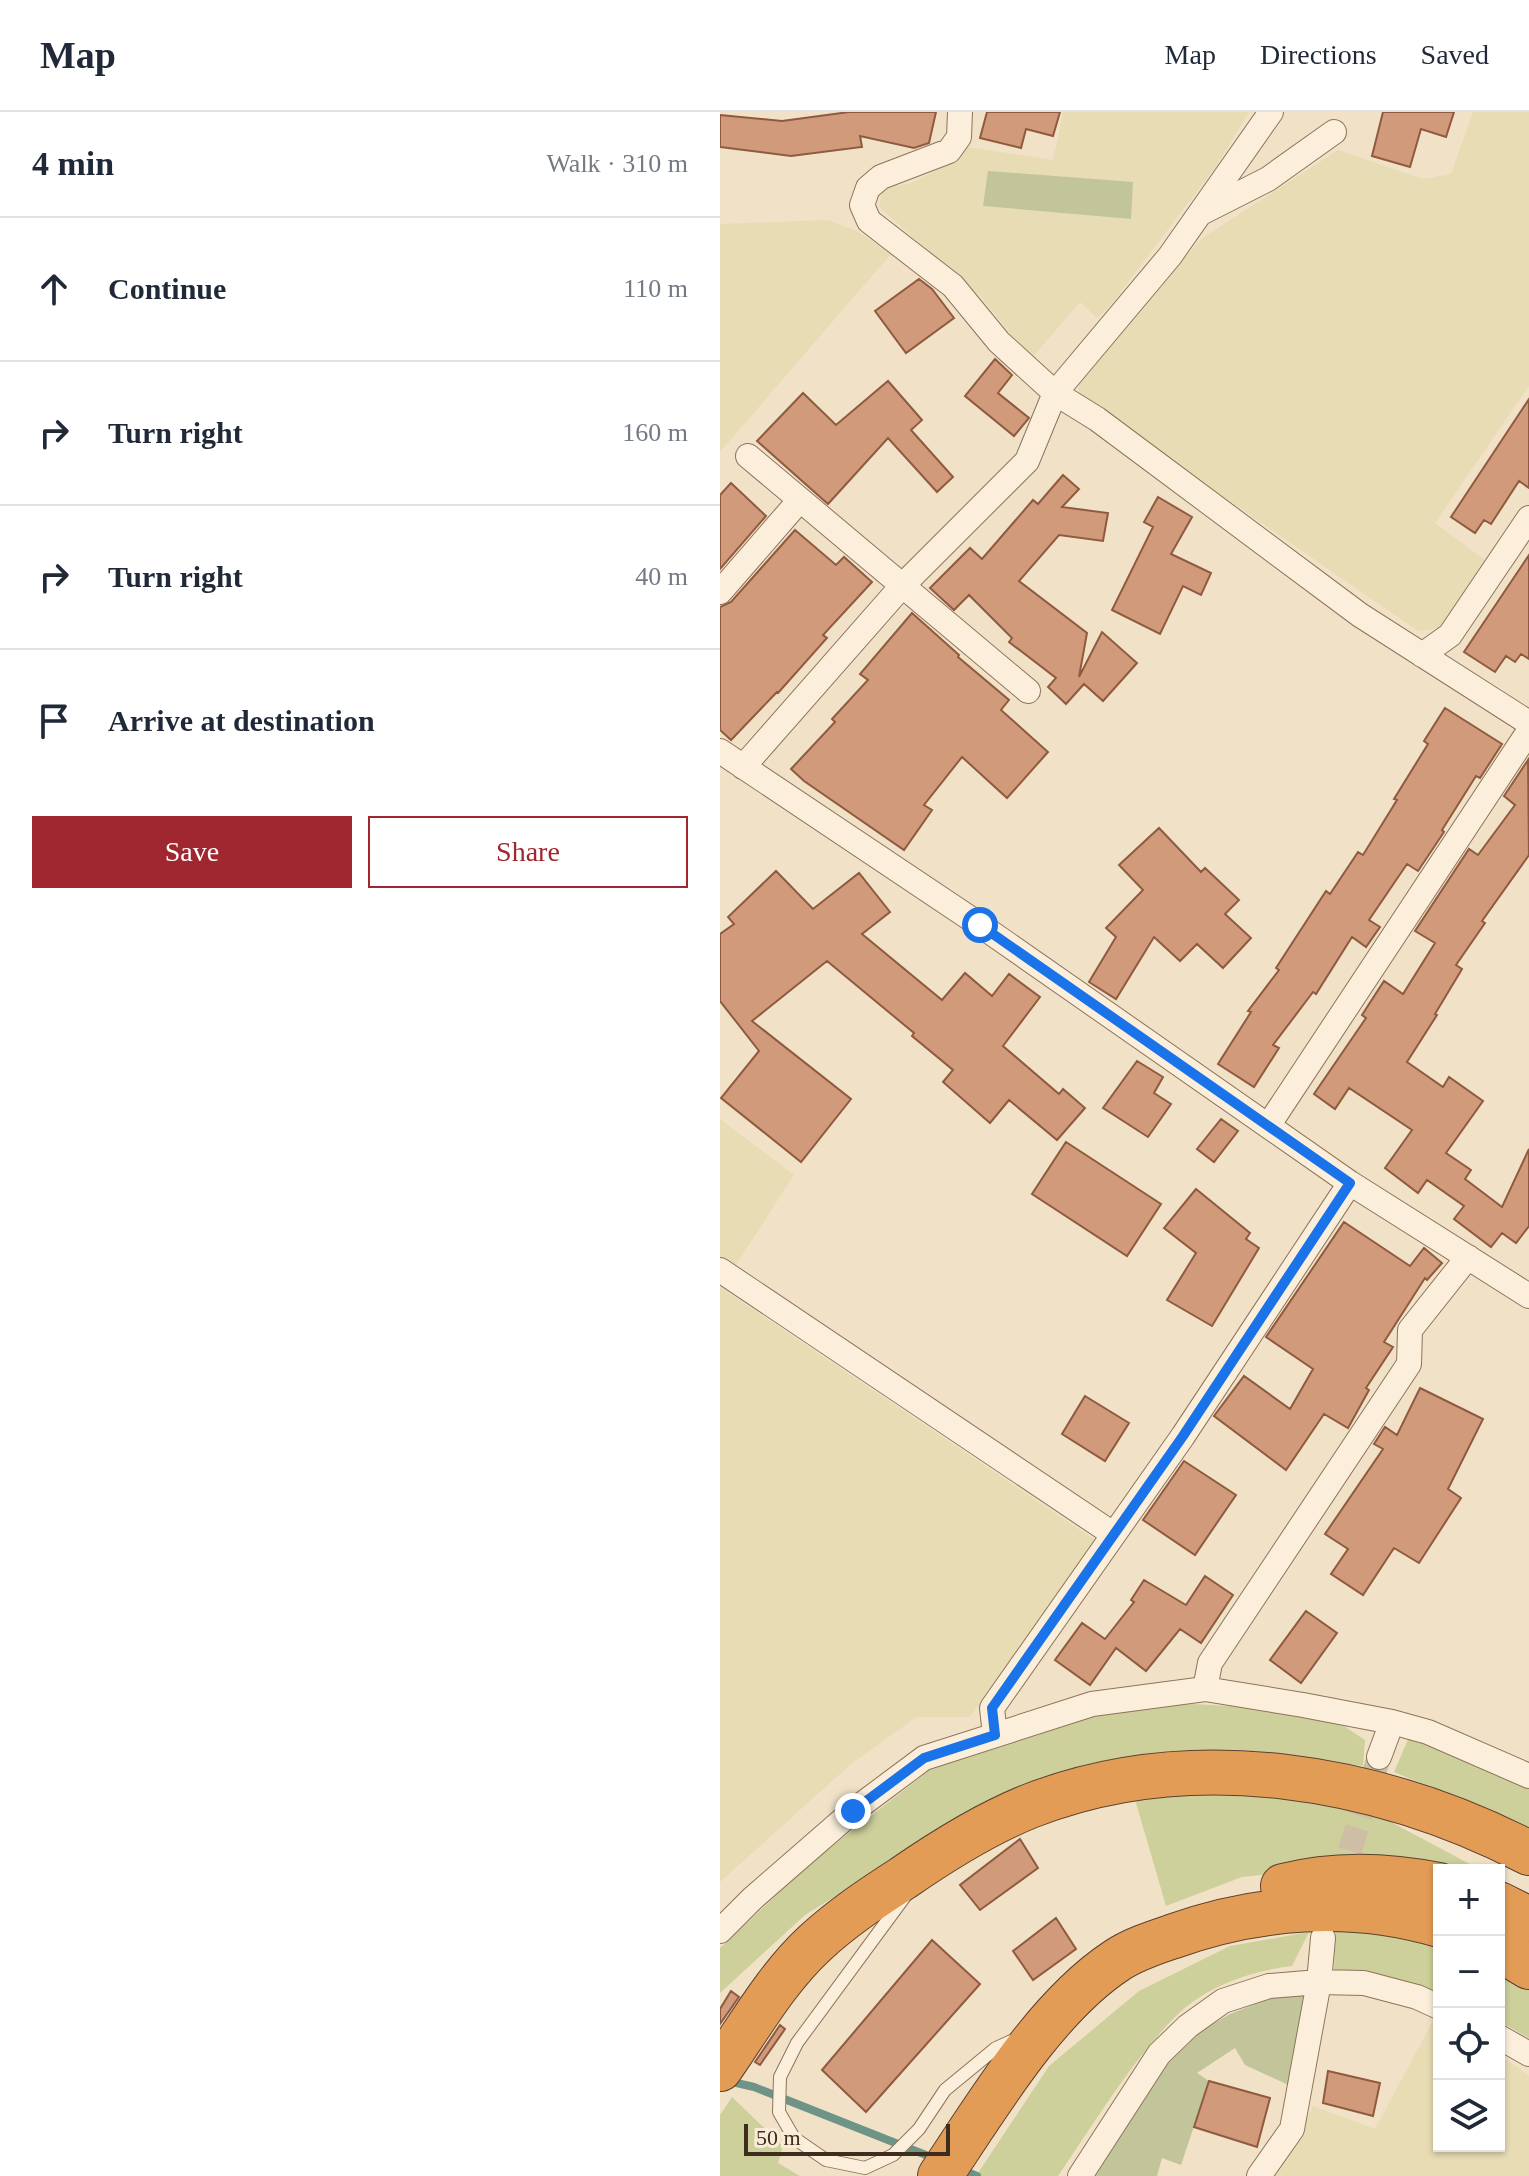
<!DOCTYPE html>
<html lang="en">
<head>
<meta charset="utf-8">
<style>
	:root { --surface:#fff; --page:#f2f2f3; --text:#1f2937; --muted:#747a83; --line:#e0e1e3; --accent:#a0272f }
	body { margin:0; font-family:"Times New Roman",serif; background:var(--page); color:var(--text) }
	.controls { position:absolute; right:24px; bottom:24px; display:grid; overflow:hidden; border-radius:0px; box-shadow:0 2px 6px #0004 }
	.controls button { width:72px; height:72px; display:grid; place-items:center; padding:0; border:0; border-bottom:2px solid var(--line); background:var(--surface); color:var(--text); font:40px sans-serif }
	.scale { position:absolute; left:24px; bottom:20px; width:206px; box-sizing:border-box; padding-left:8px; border:4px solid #3e2c1f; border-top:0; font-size:22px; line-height:28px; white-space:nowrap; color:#3e2c1f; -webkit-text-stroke:6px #f8ecd7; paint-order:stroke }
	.stop { position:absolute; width:24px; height:24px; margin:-18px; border:6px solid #1a73e8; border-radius:50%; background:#fff }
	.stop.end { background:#1a73e8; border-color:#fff; box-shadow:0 2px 8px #0008 }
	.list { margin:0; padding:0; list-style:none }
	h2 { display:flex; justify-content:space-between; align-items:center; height:104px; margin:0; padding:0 32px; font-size:34px }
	h2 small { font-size:26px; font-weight:400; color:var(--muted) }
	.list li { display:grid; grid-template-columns:52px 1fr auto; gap:24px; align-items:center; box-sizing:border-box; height:144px; padding:0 32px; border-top:2px solid var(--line) }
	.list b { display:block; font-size:30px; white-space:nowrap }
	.list em { font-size:26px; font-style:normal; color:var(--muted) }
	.actions { display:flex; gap:16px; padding:24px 32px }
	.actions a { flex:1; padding:18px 0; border:2px solid var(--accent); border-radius:0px; text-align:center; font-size:28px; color:var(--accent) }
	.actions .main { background:var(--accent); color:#fff }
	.icon { flex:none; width:44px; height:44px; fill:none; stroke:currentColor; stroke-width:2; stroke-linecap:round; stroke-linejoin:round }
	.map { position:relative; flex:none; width:809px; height:2064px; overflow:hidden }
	header { display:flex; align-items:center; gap:48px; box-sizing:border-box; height:112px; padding:0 40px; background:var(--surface); border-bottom:2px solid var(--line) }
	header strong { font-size:38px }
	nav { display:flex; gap:44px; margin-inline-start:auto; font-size:28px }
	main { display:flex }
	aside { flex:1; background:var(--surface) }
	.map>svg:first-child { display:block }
	.farmland { fill:#e7dcb4; fill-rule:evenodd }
	.green { fill:#cdd09a }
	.cemetery { fill:#c2c599 }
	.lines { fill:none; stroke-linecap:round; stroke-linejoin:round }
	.stream { stroke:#6e9488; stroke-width:8 }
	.building { fill:#d19a7b; stroke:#8f5a3f; stroke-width:2 }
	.minor-tunnel { stroke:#cdbea5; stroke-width:24; stroke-dasharray:24 12; stroke-linecap:butt }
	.service-casing { stroke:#8e735b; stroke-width:14 }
	.minor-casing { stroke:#8e735b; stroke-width:26 }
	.motorway-casing { stroke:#5c412f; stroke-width:46 }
	.service { stroke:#fbefdb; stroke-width:12 }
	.minor { stroke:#fbefdb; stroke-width:24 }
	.motorway { stroke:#e39c55; stroke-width:44 }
	.route { stroke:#1a73e8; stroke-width:10 }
</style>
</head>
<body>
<header>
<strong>Map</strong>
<nav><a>Map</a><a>Directions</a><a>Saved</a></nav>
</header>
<main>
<aside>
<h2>4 min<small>Walk · 310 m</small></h2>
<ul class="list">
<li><svg class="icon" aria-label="ahead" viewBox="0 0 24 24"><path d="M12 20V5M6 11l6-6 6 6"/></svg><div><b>Continue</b></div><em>110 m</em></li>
<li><svg class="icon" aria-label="right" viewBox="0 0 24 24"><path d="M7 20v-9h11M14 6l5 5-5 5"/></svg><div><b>Turn right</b></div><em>160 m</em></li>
<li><svg class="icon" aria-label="right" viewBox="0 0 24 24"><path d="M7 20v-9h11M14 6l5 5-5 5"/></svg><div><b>Turn right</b></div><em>40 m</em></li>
<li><svg class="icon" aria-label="arrive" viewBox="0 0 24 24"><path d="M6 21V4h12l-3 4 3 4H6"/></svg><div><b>Arrive at destination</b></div></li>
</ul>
<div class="actions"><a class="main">Save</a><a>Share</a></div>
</aside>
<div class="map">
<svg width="809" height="2064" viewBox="0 0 809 2064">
	<rect width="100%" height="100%" fill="#f1e2c7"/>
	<path class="farmland" d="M343,0H529L497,53L390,194L377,206L360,190L311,247L261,185L159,95L163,75L189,72L237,48L248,35L333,48ZM412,70L410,107L263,94Z
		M753,0H809V274L715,411L765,448L722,516L698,519L408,319L359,281L358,269L481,127L618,38L703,67L731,62Z
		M108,108L137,119L171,142L0,340V112Z
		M0,1007L74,1063L14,1156L0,1146Z
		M0,1175L375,1428L250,1605H197L131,1652L0,1770Z
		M714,1907L719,1910V2034H779V1942L809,1964V2064H554L582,2018L593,1994L655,2017Z"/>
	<path class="green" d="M473,1592L529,1595L618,1610L645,1628L643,1654L522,1638L377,1654L274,1686L85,1803L0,1881V1836L94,1748L224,1647L362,1605L404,1598Z
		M689,1625L809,1674V1717L674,1660Z
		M509,1678L575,1682L669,1709L761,1758H585L522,1765L446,1794L414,1684Z
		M616,1813L719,1830V1882L672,1866L614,1860Z
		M589,1820L572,1854C531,1859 486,1874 455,1905C410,1951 375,2010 338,2064H256L329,1954L419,1879L510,1834Z
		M779,1858L809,1875V1926L779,1909Z
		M12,1985L63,2034L58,2051L80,2064H0V2003Z"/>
	<path class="cemetery" d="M268,59L413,70L411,107L263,94Z
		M585,1881L573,1975L525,1953L515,1936L477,1961L489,1969L461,2053L442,2046L437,2064H375L448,1945L475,1922L510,1902L553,1885Z"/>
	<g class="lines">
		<path class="stream" d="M8,1969L34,1975L216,2047
			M240,2057L257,2064"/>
	</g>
	<path class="building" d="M129,0H216L209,31L194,36L140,24L142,35L71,44L0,35V3L62,9Z
		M267,0H340L333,24L306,17L301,36L260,26Z
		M663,0H734L726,25L701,17L690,55L652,44Z
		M199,167L212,177L234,206L186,241L155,199Z
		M275,247L292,263L278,281L309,306L294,324L245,284Z
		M168,269L202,308L191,318L233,365L217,380L168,326L108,392L37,329L83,281L116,313Z
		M809,287V376L799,369L771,412L764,408L755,421L731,405Z
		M343,363L359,377L342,395L388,401L383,429L339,423L299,469L367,521L359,565L382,520L417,551L383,589L364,572L346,592L328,575L336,566L289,530L292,526L249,483L234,498L210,476L250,436L262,447L313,388L318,392Z
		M11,371L46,404L0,457V383Z
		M438,385L472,405L451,442L491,461L481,483L463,474L440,522L392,498L433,415L424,410Z
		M75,418L116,453L124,445L152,470L103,523L107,526L58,581L57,580L11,628L0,618V495L11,490Z
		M809,443V547L801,542L795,550L786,544L775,560L744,540Z
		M192,501L239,543L238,545L289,588L281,598L328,640L287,686L242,645L204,693L212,698L184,738L84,669L71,657L115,610L112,607L148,568L140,562Z
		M725,596L782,632L760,666L756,664L722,718L724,720L698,759L687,752L649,808L660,815L646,835L632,825L596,882L593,880L553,933L559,936L534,975L498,952L531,900L528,899L559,858L556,856L606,779L610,782L638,740L643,743L677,688L674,687L708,632L704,629Z
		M808,648L809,743L762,809L765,811L736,853L742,857L715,902L717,903L687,950L723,975L729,965L763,989L726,1041L751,1058L745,1067L782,1095L809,1037V1114L796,1131L782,1121L771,1135L734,1107L744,1094L707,1068L698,1081L665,1056L692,1018L629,976L615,997L594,982L646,906L642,903L664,869L683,882L715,831L695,819L749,737L758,743L795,693L784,684Z
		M439,716L481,760L485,756L519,788L505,802L531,826L503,856L477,832L460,849L434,825L396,887L369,870L396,825L386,816L423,778L399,753Z
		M56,759L93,797L139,761L170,800L142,822L222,888L245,861L272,884L289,862L320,885L283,934L339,982L343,977L365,996L337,1028L289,988L270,1011L223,970L233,958L192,924L194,921L107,849L32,909L131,987L81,1050L1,986L39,939L0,889V822L14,812L8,805Z
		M417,949L443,965L434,981L451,992L428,1025L383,996Z
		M501,1007L518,1019L494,1050L477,1037Z
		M346,1030L441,1092L407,1144L312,1082Z
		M476,1077L530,1121L526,1127L539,1136L492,1214L447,1188L476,1141L444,1116Z
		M624,1110L690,1154L704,1136L722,1151L707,1168L705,1166L664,1230L673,1235L646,1276L649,1278L628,1316L604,1302L566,1358L494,1304L524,1264L570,1297L593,1257L546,1225Z
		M700,1276L763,1307L728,1377L741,1386L699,1451L674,1436L643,1483L611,1462L628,1437L605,1422L663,1337L654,1332L665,1315L677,1323Z
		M365,1284L409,1311L385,1349L342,1322Z
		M464,1349L516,1383L475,1443L423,1408Z
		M485,1464L513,1483L481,1531L460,1517L426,1559L396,1536L370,1573L335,1548L362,1511L385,1527L414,1490L411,1488L424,1468L466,1493Z
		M586,1499L617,1521L581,1571L550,1548Z
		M300,1727L318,1756L260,1798L240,1773Z
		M336,1806L356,1837L313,1868L293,1839Z
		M212,1828L260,1872L146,2000L102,1958Z
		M11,1879L19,1885L0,1912V1897Z
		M60,1913L65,1917L40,1953L35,1950Z
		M608,1959L660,1971L653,2004L603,1991Z
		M489,1969L550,1986L537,2035L474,2015Z"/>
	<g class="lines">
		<path class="minor-tunnel" d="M619,1773L659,1645"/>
		<g class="service-casing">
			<path id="service" d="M186,1783L77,1931L60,1965L59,2000L74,2026L106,2048L145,2056L173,2043L199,2017L225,1978L276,1936L298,1926"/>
		</g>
		<g class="minor-casing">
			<path id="minor" d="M240,0L239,25L229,39L161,65L148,76L142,93L149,109L233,174L279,230L335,281L377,307L640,503L809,611
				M483,100L548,67L614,20
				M28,344L308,579
				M0,480L79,389
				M702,543L730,523L809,406
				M0,639L260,813L630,1071L809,1184
				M23,655L182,474L307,349L335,281L450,144L551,0
				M548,1014L809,619
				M0,1158L393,1422
				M485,1577L490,1551L689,1252L690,1218L748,1145
				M275,1623L272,1596L463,1324L630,1071
				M659,1645L672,1610
				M0,1819L33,1786L133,1699L204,1646L372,1592L485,1577L583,1593L672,1610L708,1620L809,1664
				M779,1925L809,1942
				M360,2064L439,1942L468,1914L503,1889L549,1874L599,1870L644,1871L697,1885L719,1895
				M539,2064L572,2017L599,1870L603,1826"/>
		</g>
		<g class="motorway-casing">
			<path id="motorway" d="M563,1774C613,1761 669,1763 719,1773
				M779,1792L809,1807
				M779,1837L809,1855
				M0,1957C30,1914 57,1866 95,1831C122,1806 152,1786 183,1766C222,1739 265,1712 310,1694C472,1631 658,1663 809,1741
				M220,2064C267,1994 325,1896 396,1849C412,1838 433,1831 451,1825C537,1794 631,1787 719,1813"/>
		</g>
		<use href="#service" class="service"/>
		<use href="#minor" class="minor"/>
		<use href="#motorway" class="motorway"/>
	</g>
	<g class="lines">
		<path class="route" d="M133,1699L204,1646L275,1623L272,1596L463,1324L630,1071L260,813"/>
	</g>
</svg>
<div class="controls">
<button>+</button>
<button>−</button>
<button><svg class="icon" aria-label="locate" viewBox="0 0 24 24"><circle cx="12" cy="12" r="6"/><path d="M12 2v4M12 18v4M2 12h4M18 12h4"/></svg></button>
<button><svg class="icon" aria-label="layers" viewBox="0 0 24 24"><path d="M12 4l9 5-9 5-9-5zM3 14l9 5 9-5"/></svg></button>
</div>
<div class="scale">50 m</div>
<div class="stop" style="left:260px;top:813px"></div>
<div class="stop end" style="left:133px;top:1699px"></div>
</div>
</main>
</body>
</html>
